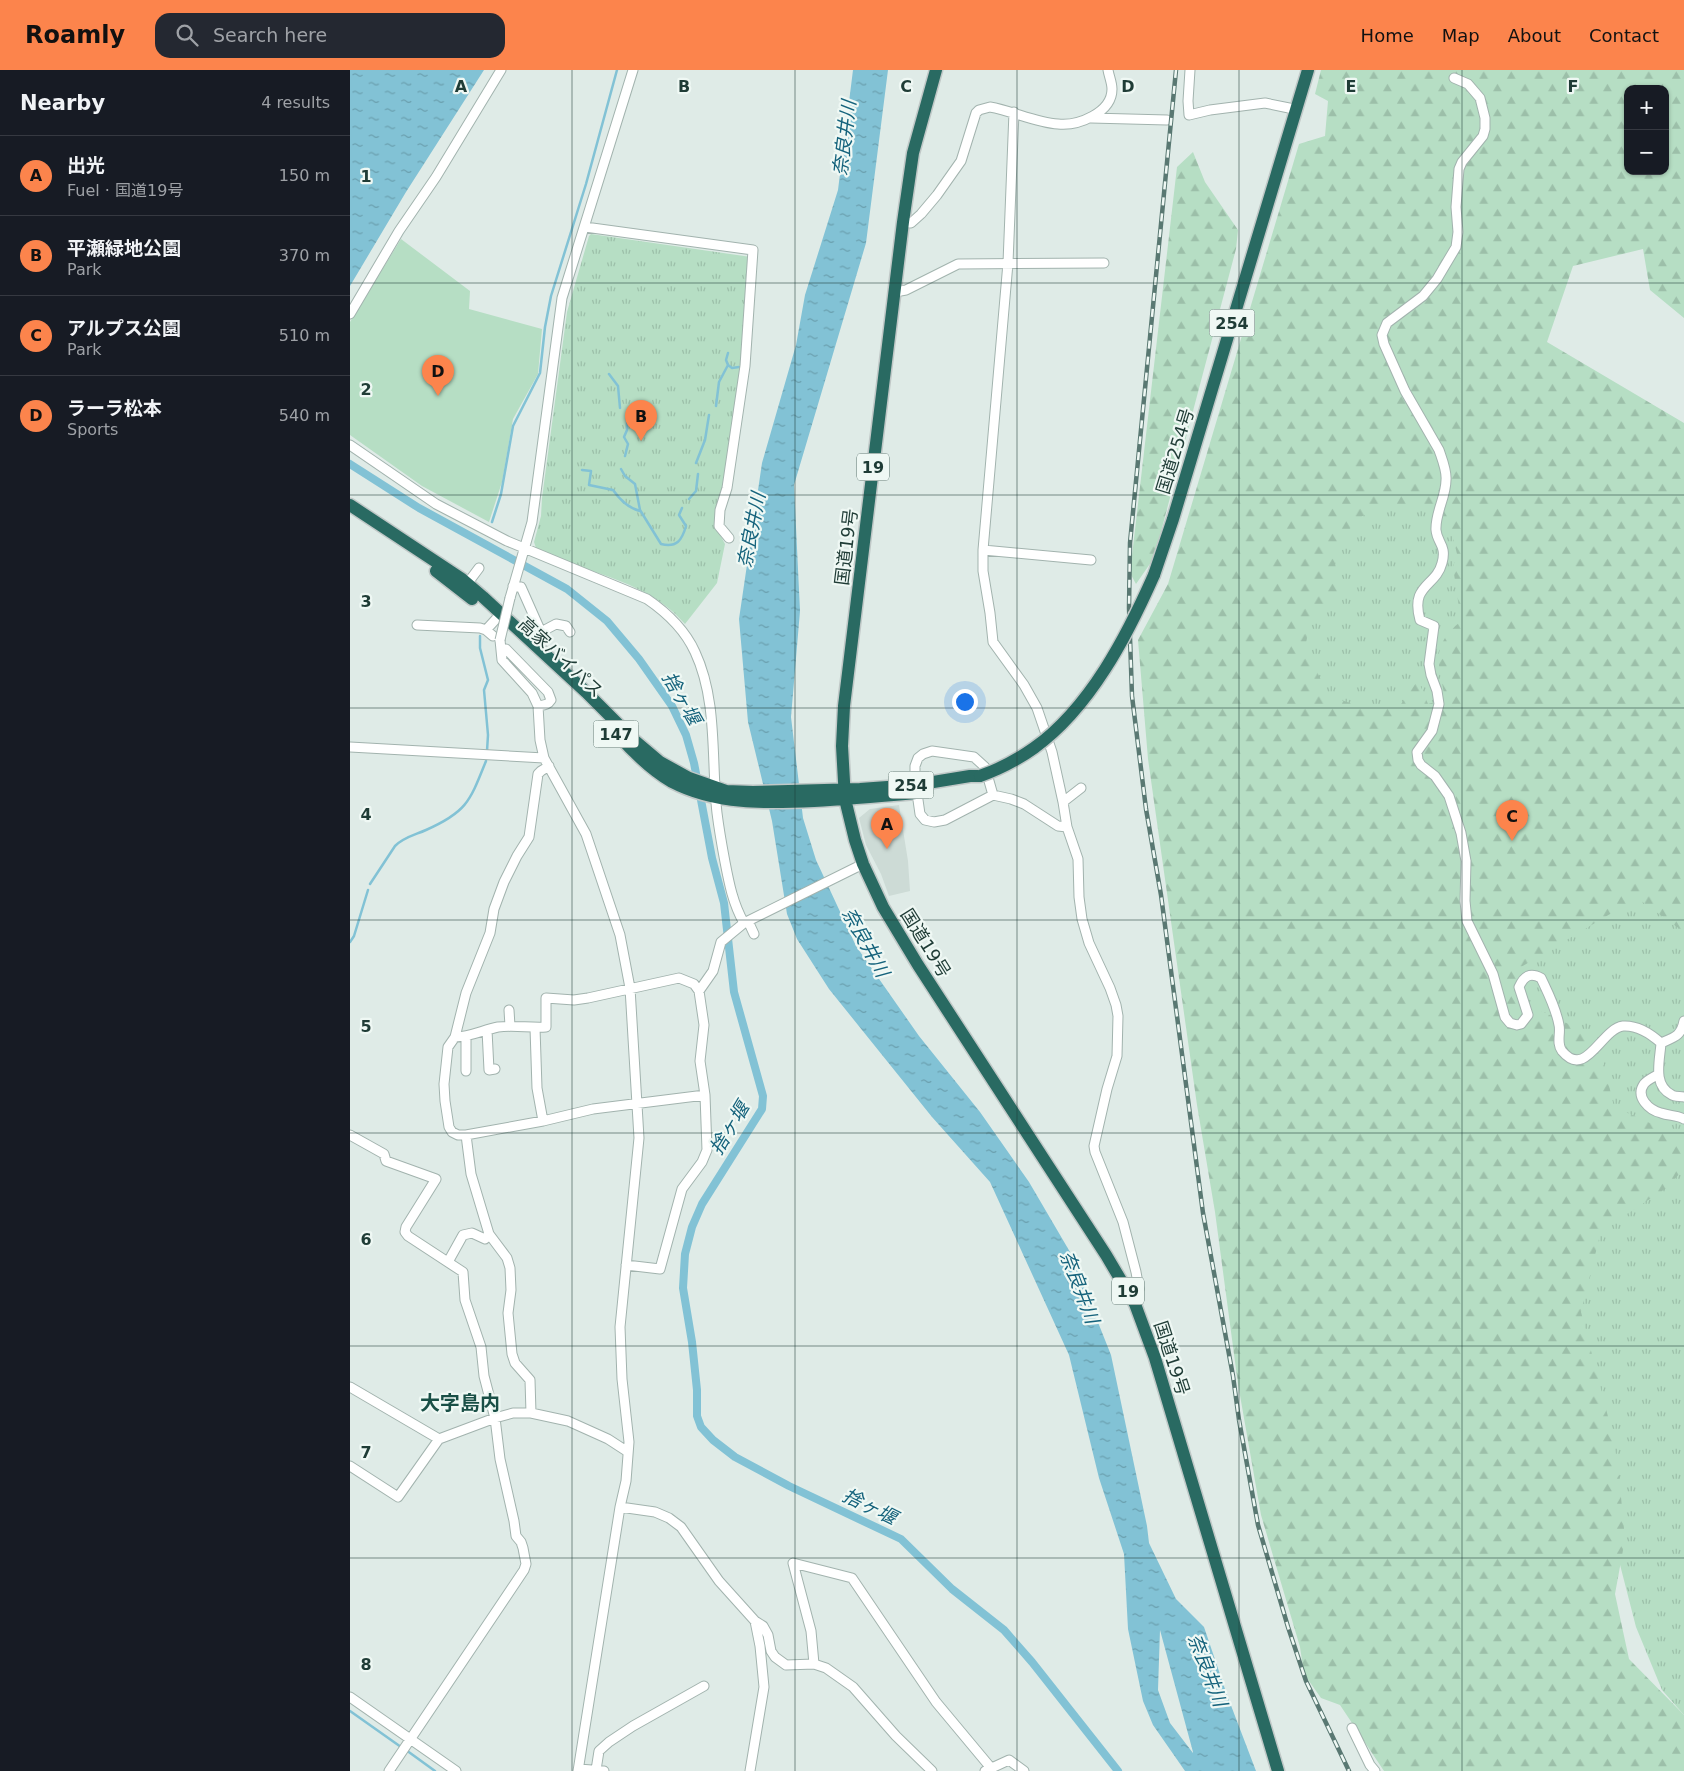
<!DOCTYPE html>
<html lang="en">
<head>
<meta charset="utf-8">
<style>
	:root { --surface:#171b24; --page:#242831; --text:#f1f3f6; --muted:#9ea1a6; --line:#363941; --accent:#fc844c }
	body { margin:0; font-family:"DejaVu Sans","Noto Sans JP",sans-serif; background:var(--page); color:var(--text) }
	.controls { position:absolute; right:15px; top:15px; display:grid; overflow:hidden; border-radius:10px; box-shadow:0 1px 4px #0004 }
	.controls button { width:45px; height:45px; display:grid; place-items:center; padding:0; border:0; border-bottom:1px solid var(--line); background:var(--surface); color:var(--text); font:25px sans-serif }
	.you { position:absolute; left:614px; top:631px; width:18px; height:18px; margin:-12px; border:4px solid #fff; border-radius:50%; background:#1a73e8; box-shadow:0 0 0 8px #1a73e833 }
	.badge { display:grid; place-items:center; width:32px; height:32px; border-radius:50%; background:var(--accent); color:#111; font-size:16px; font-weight:700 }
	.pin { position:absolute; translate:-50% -41px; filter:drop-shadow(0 1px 2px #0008) }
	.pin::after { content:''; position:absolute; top:26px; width:18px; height:15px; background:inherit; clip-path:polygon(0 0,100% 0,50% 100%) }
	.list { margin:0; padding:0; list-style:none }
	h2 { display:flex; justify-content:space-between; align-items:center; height:65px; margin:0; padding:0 20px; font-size:21px }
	h2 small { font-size:16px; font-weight:400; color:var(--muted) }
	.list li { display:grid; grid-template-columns:32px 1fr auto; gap:15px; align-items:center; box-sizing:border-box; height:80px; padding:0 20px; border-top:1px solid var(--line) }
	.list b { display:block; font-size:19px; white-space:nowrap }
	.list p { margin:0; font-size:16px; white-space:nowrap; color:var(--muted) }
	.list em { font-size:16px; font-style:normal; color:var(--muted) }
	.icon { flex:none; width:28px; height:28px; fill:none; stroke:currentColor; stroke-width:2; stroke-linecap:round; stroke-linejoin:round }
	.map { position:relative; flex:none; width:1334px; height:1701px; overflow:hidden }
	header { display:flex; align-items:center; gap:30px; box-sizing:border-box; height:70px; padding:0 25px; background:var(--accent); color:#111 }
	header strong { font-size:24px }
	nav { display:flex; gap:28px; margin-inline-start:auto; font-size:18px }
	.search { width:350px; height:45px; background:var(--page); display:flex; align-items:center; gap:12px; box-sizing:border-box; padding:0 18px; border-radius:15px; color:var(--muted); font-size:19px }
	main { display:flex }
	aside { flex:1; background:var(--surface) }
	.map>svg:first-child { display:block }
	.built { fill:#cddbd6 }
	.grass { fill:url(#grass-tufts) }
	.forest { fill:url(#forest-firs); fill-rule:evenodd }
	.pitch { fill:#b6dec4 }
	.water { fill:url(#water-ripples); fill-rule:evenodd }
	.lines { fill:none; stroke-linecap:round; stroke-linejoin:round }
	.stream { stroke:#82c2d5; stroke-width:2.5 }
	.canal { stroke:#82c2d5; stroke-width:8 }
	.minor-casing { stroke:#a2b3ae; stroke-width:11 }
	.highway-casing { stroke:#c0c8c7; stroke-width:15 }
	.minor { stroke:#fff; stroke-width:9 }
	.highway { stroke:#296a62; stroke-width:12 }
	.rail-casing { stroke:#597872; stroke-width:4.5 }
	.rail { stroke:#eff8f4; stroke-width:2.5; stroke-dasharray:8; stroke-linecap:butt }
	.minor-bridge-casing { stroke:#a2b3ae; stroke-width:11; stroke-linecap:butt }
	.highway-bridge-casing { stroke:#c0c8c7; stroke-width:15; stroke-linecap:butt }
	.minor-bridge { stroke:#fff; stroke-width:9 }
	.highway-bridge { stroke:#296a62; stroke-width:12 }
	.grid { fill:none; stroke:#1f3c36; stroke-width:1; stroke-opacity:0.55 }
	.labels { text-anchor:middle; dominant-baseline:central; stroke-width:4.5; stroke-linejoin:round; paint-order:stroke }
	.shield { fill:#eff8f4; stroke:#5d746f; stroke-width:1 }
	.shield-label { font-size:16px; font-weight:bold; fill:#1f3c36 }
	.street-label { font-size:18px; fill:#1f3c36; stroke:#eff8f4 }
	.water-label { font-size:19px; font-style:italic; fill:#15637c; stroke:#eff8f4 }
	.quarter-label { font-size:20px; font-weight:bold; fill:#194f46; stroke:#eff8f4 }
	.grid-label { font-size:16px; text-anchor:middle; font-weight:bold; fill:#1f3c36; stroke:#eff8f4; stroke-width:4.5; stroke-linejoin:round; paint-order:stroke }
</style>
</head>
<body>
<header>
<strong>Roamly</strong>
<div class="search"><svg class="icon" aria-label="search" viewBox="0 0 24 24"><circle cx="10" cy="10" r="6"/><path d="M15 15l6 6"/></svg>Search here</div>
<nav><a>Home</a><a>Map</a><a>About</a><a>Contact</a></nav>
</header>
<main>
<aside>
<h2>Nearby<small>4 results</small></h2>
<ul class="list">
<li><span class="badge">A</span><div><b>出光</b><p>Fuel · 国道19号</p></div><em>150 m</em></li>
<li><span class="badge">B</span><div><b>平瀬緑地公園</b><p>Park</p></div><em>370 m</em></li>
<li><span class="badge">C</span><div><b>アルプス公園</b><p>Park</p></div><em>510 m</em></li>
<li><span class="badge">D</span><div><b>ラーラ松本</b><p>Sports</p></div><em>540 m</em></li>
</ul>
</aside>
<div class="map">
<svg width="1334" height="1701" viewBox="0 0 1334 1701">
	<defs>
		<pattern id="grass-tufts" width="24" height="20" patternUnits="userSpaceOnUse" patternTransform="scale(1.25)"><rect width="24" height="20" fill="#b6dec4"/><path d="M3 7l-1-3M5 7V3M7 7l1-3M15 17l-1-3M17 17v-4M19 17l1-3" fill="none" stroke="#9cbfa9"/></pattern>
		<pattern id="forest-firs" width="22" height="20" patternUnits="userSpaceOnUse" patternTransform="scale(1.25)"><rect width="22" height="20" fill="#b6dec4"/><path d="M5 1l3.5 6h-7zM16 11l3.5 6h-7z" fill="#9cbfa9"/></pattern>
		<pattern id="water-ripples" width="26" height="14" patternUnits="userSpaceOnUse" patternTransform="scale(1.25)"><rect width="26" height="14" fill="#82c2d5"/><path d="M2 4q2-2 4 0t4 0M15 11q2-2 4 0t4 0" fill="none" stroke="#6a9fae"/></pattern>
	</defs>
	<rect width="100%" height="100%" fill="#dfebe7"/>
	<path class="built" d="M549,735L558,791L560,821L539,826L531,804L516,775L509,748L520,739Z"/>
	<path class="grass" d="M1051,0L1186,275L1334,428V1645L1312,1620L1286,1557L1218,1292L1038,1001L943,541Z
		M241,164L401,187L393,288L377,411L366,439L365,448L367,459L375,474L367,513L335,554C305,520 269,511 229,496C214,491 200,484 186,478L184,472L191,446L192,428L217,242L239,166Z"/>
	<path class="forest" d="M971,0H1334V248L1300,220L1293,179L1223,196L1197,272L1334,353V862L1287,828L1171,897L1162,927L1248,968L1264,1037L1327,1065L1334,1086V1099L1315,1119L1251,1161L1231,1242L1263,1366L1269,1406L1275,1469L1265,1524L1279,1589L1334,1645V1701H1034L990,1635L971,1628L954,1604L950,1577L911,1445L888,1314L865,1142L847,1035L798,689L788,570L818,514L949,74L975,66L978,31L965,24ZM1278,19H1315V101H1278ZM1036,435L1074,436L1100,455L1107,484L1103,497L1111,551C1079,578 1089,593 1095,629L1078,634L1068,610L1049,637L1018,639L979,626L955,578L961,548L992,532L985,493L1004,450Z
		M843,82L855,112L888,160L886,179L804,488L786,514L780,503L827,97Z"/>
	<path class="pitch" d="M51,169L120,221L119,239L192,259L188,304L163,349L152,412L139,452L72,416L0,365V252Z"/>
	<path class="water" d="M0,0H134L56,122L0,216Z
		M503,0H538L516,173L444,415L450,541L441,647L453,748L466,790L506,876L569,966L630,1042L679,1112L720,1182L761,1285L797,1456L799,1473L826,1529L854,1557L877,1625L906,1701H835L803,1655L793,1631L778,1559L774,1484L749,1408L719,1285L640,1112L582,1047L479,919L447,869L437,844L422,751L398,652L389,549L412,393L446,275L455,225L488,120ZM810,1560L843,1682V1683L820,1653L808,1620Z"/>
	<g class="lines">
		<path class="stream" d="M378,283L376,290L378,295
			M259,304L268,316L270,338
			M366,336L369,312L378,295L382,298L389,297
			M275,386L278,374L274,367L277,360V346
			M346,393L355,370L359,345
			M271,399L275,406L285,414L290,440L311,474C327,478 332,470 336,456L329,445L332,438
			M232,400L241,401L239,415L263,420C270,430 278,438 290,441
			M339,429L346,421L348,404
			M142,452L151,424L163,356L190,303L195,257L201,226L236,114L267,0
			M130,566V578L138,610L134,620L138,665L137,681
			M20,814L45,776C54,767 65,765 76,760C117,742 120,731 136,691
			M0,872L4,866L18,820
			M0,1641L51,1677
			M56,1680L85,1701"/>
		<path class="canal" d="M0,394L69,438L217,519L257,551L289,589L322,636L336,665L344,693L362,788L374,833L384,922L413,1026L412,1039L352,1134L342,1157L335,1184L333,1218L342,1272L347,1320V1346L351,1357L363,1370L385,1387L439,1416L551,1469L602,1519L654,1560L682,1592L768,1701"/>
		<g class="minor-casing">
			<path id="minor" d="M840,0L838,31L839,45L860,40L915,33L939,38
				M1104,8L1118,14L1130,28L1135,48V59L1133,66L1112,92L1109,99L1106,137L1108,162L1106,177L1087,209L1073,226L1037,253L1032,265L1034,274L1055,321L1089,380C1092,389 1097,401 1096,410C1096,427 1085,443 1086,460C1087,473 1097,475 1092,493C1086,517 1060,514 1070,550L1084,556L1079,594L1081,605L1087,621L1089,634L1082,661L1067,682L1068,690L1071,695L1085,706L1099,726L1111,763L1116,791L1115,831L1117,851L1143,904L1155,947L1160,953L1167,955L1171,954L1178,945L1169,917C1174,906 1180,902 1191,908C1198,923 1206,938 1209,955C1211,963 1206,973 1212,981C1236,1010 1251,959 1273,956C1288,955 1301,964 1311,973C1310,990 1302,1015 1322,1025C1325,1027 1331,1026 1334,1027
				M664,42L658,193L633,480V501L640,543L643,572L674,615L687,638L702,682L713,732L717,757L728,789L729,827L732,849L739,873L760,918L766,935L768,946L767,986L757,1019L744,1076L745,1082L773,1152L786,1202L789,1219L785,1234
				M741,48L817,50
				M553,152L561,153L571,144L587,125L611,91L626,43L629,40L640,37C663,41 686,53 708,54C728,56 762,43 762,19C762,13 759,6 758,0
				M235,157L403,180L395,296L377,418L370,440L369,456L379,468
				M545,222L556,220L608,194L754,193
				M0,244L49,161L86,107L151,0
				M0,375L86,434L157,471L297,529C316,542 335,560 345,582C368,631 361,690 367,743C369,759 372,776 375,792C379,813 383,834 394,853
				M633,480L741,490
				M117,514L129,498
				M163,516L171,517L191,562L206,554L216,556L220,562
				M160,528L182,452L212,228L283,0
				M67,555L130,558L136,560L143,566
				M136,560L146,549
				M150,570L152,590L182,623L188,636L190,670L194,688L236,764L270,865L280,918L289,1068L270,1257L272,1309L279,1372L276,1411L270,1437L228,1701
				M156,579L198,622L201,630C198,635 194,635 188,636
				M0,677L194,688
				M199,696L191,701L188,704L179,767L167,786L154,812L144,839L140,863L116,923L105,967L98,977L94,1014L95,1031L99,1057L102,1062L108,1065H116L193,1051L243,1039L355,1025
				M565,715V696L568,688L573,684L582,681L624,687L635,697L643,725
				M567,723L570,744L575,750L584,752L595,750L643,725L661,729L674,734L708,756L717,757
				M713,732L731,718
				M398,851L404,864
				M349,921L363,901L371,872L394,853L513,794
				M159,940L160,956
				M185,958L187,1018L193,1051
				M137,960L139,1000L145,999
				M116,966V1001
				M105,967C120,967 133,960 148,957C164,955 180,958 196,957V928L224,930L238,928L329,908L344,914L349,921L354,955L350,991L355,1025L357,1080L352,1092L332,1119L310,1199L276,1195
				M1311,973C1325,967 1331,966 1334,951
				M1307,1005C1304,1007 1297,1010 1294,1014C1285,1027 1299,1040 1311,1043C1319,1046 1327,1045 1334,1049
				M0,1065L34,1084L36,1091L86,1109L56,1157L55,1162L58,1166L113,1202L115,1230L131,1277L134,1306L145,1348L150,1389L164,1451L166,1466L171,1472L173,1478L176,1494L174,1500L39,1701
				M116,1065L121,1104L139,1164L157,1188L160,1198L161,1220L158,1243L162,1284L165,1293L180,1310L181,1343
				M98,1192L113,1165L122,1163L135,1169L139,1164
				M0,1317L89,1369
				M0,1396L48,1427L89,1369L145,1348L163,1343H181L218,1351L258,1369L278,1382
				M270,1437L305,1442L319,1448L331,1457L369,1511L405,1551L413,1556L418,1565L421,1581L425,1587L436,1595L464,1594L476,1598L503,1617L546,1666L582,1701
				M464,1594L461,1561L443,1493L502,1508L586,1632L641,1698
				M0,1627L106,1701
				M1002,1658L1020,1695L1025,1701
				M229,1699L254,1701
				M246,1700L249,1681L259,1672L283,1656L354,1616
				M400,1701L414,1617L410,1576L405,1551
				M635,1701L659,1690L674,1701"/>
		</g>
		<g class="highway-casing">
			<path id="highway" d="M586,0L563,83L553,152L494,636L492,676L495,729L505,770L513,794L533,837L568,895L756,1185L785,1234L805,1288L928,1701
				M0,435L112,509L133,527L236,622L284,670L310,692L339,708L376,721L403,722L510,719L565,715L620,706H630
				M86,501L122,529
				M804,505L823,449L958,0
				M268,665C284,683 301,700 322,712C366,735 416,733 464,731C498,729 532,726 566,723"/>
		</g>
		<use href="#minor" class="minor"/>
		<use href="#highway" class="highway"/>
		<g class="rail-casing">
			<path id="rail" d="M826,0L780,473L779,538L782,626L796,739L811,825L853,1143L883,1306L889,1350L908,1455L938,1557L956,1611L999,1701"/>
		</g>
		<use href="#rail" class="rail"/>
		<g class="minor-bridge-casing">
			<path id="minor-bridge" d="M150,570L160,528"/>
		</g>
		<g class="highway-bridge-casing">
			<path id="highway-bridge" d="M630,706C650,699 667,690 684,678C740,638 777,566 804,505"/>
		</g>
		<use href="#minor-bridge" class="minor-bridge"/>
		<use href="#highway-bridge" class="highway-bridge"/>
	</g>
	<path class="grid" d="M222,0V1701M445,0V1701M667,0V1701M889,0V1701M1112,0V1701M0,213H1334M0,425H1334M0,638H1334M0,850H1334M0,1063H1334M0,1276H1334M0,1488H1334"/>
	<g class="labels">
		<g class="shield">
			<rect x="859.5" y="239.5" width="45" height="27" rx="4"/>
			<rect x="507" y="383.5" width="32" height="27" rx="4"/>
			<rect x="243.5" y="650.5" width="45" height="27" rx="4"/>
			<rect x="538.5" y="701.5" width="45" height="27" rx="4"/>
			<rect x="762" y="1207.5" width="32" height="27" rx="4"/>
		</g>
		<g class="shield-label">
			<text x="882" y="253">254</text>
			<text x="523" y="397">19</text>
			<text x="266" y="664">147</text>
			<text x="561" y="715">254</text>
			<text x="778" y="1221">19</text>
		</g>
		<g class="street-label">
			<text transform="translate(825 381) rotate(-73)">国道254号</text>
			<text transform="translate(496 477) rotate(-83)">国道19号</text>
			<text transform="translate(211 587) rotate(43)">高家バイパス</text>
			<text transform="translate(576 873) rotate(58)">国道19号</text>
			<text transform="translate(822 1288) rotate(72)">国道19号</text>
		</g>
		<g class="water-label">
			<text transform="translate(494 68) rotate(-83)">奈良井川</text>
			<text transform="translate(401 460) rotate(-79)">奈良井川</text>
			<text transform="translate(332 628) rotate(60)">捨ヶ堰</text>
			<text transform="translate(516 872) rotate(61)">奈良井川</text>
			<text transform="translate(379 1058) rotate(-59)">捨ヶ堰</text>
			<text transform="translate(730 1217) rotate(69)">奈良井川</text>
			<text transform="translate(520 1436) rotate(26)">捨ヶ堰</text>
			<text transform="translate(858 1600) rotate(69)">奈良井川</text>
		</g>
		<g class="quarter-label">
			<text x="110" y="1333">大字島内</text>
		</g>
	</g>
	<g class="grid-label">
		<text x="111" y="22">A</text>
		<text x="334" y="22">B</text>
		<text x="556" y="22">C</text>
		<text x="778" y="22">D</text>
		<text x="1001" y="22">E</text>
		<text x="1223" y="22">F</text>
		<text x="16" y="112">1</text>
		<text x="16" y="325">2</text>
		<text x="16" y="537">3</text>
		<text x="16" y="750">4</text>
		<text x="16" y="962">5</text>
		<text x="16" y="1175">6</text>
		<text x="16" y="1388">7</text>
		<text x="16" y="1600">8</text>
	</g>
</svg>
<div class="controls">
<button>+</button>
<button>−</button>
</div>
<div class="you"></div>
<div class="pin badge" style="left:537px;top:779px">A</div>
<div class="pin badge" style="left:291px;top:371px">B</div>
<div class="pin badge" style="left:1162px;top:771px">C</div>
<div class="pin badge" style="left:88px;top:326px">D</div>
</div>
</main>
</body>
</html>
